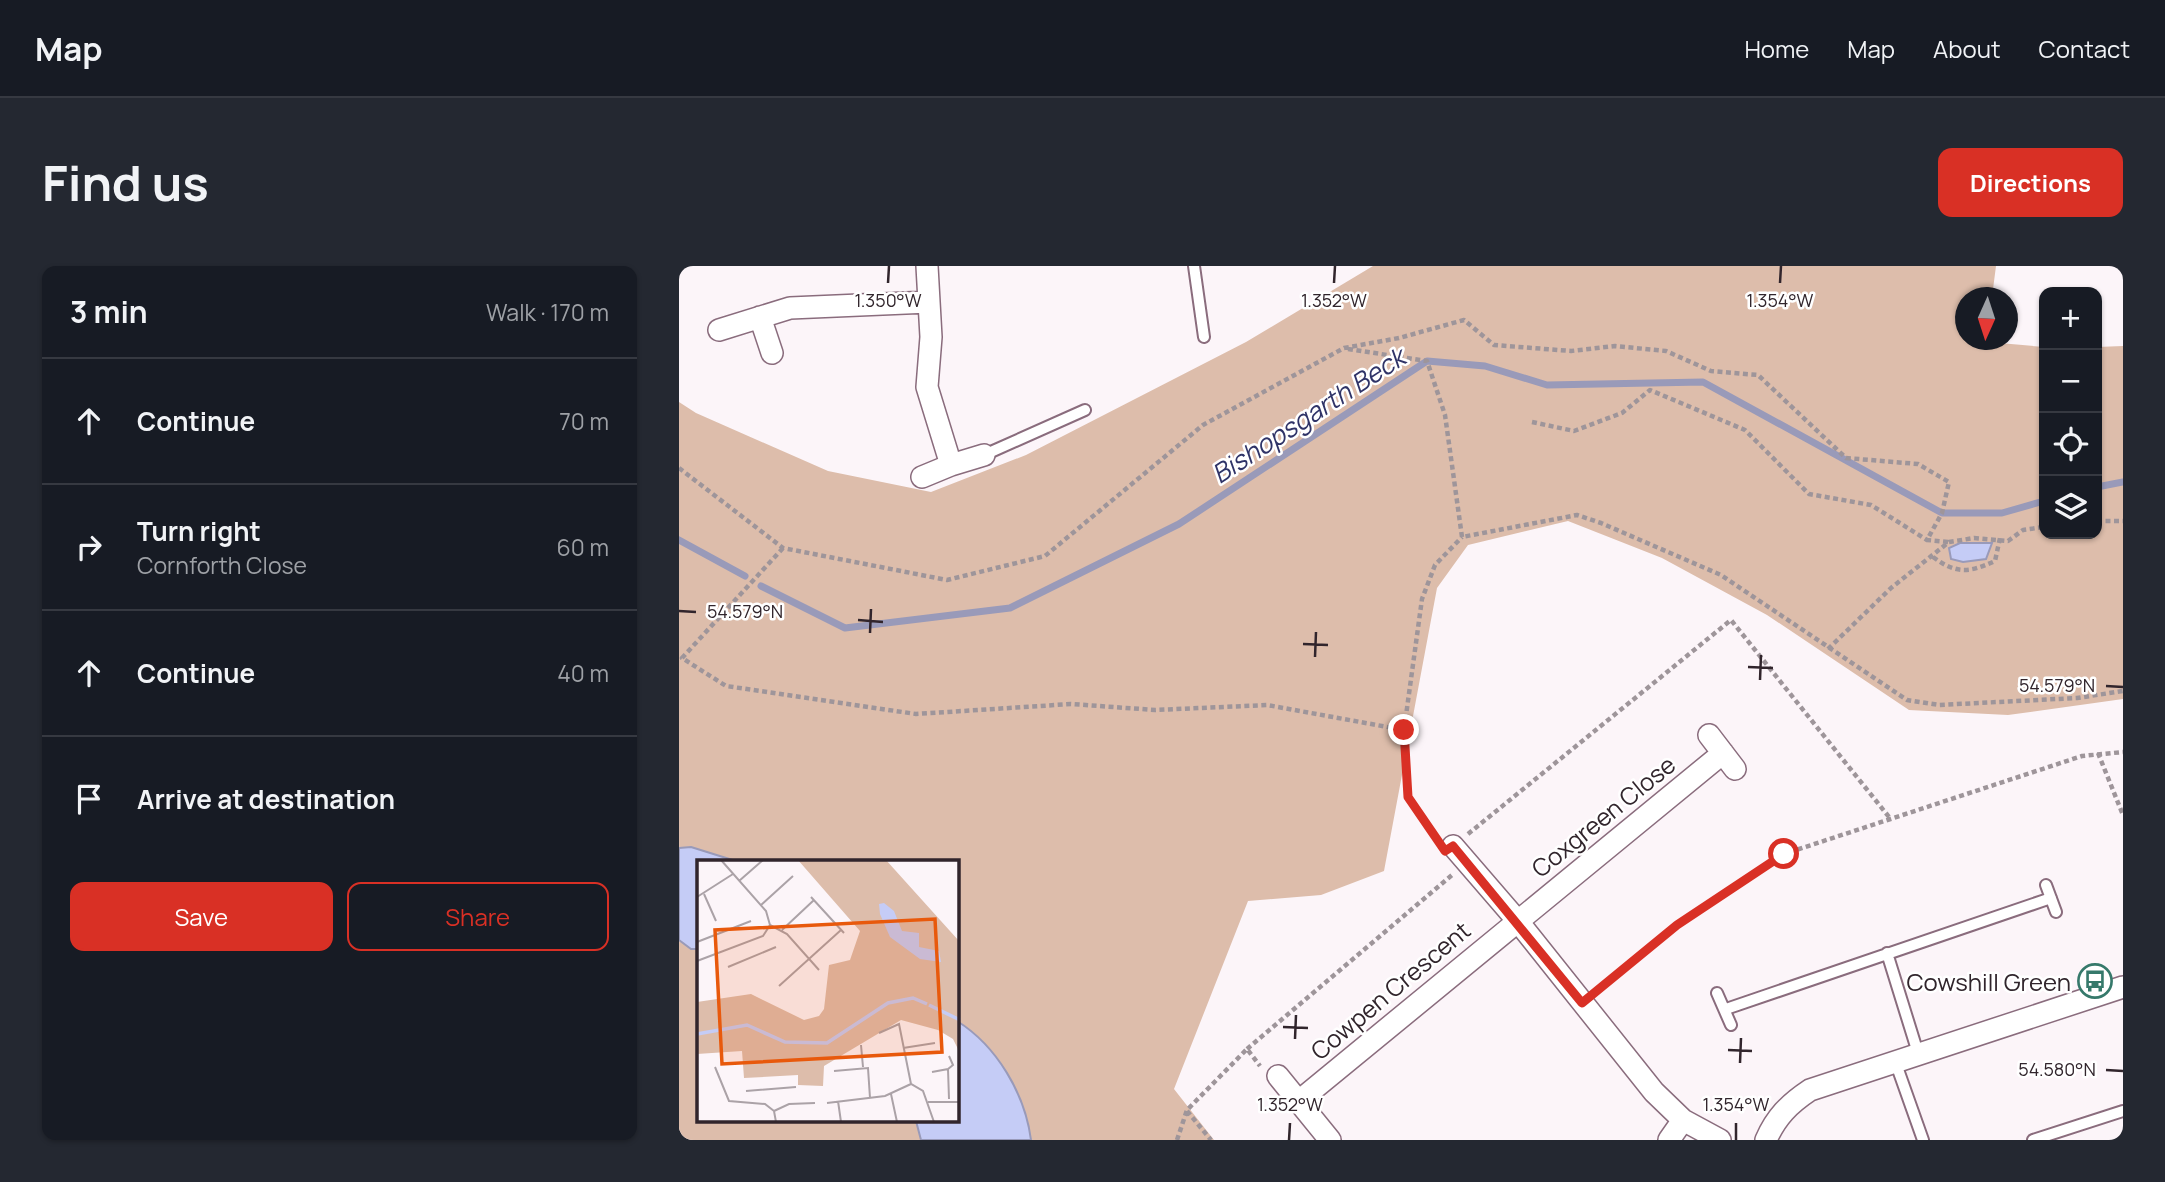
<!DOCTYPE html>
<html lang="en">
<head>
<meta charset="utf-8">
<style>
	:root { --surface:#171b24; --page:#242831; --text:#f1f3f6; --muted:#9ea1a6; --line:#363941; --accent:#d93025 }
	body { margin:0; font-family:Manrope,sans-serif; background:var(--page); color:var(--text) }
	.controls { position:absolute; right:21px; top:21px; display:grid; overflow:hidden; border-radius:14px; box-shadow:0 2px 5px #0004 }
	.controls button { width:63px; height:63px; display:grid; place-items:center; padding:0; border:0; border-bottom:2px solid var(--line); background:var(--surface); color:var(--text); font:35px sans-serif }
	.compass { position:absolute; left:1276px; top:21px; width:63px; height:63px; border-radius:50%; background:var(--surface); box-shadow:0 2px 5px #0004; rotate:183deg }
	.stop { position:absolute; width:21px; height:21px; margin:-16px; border:5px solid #d93025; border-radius:50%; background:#fff }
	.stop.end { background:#d93025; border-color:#fff; box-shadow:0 2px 7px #0008 }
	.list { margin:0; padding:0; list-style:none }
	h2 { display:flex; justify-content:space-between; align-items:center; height:91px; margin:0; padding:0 28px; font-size:30px }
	h2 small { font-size:23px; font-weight:400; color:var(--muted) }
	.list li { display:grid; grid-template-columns:46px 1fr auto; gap:21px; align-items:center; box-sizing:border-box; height:126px; padding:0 28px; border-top:2px solid var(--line) }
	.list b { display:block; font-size:26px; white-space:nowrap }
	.list p { margin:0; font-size:23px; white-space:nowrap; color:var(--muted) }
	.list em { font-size:23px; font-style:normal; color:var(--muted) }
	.actions { display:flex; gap:14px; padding:21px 28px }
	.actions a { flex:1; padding:16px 0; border:2px solid var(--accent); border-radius:14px; text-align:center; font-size:24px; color:var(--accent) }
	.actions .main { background:var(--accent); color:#fff }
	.icon { flex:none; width:38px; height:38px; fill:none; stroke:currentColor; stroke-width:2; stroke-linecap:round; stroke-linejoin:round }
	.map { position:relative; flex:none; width:1444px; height:874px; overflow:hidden; border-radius:14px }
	header { display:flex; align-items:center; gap:42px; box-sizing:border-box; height:98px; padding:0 35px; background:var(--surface); border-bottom:2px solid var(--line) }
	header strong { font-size:33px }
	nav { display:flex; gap:38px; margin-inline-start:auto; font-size:24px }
	.intro { display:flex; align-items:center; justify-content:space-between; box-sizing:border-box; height:168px; padding:0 42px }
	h1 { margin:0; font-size:49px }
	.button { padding:18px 32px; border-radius:14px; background:var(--accent); color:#fff; font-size:24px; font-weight:700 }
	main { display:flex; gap:42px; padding:0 42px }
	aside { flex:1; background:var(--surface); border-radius:14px; box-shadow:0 2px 5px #0004 }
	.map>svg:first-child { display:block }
	.green { fill:#ddbdab; fill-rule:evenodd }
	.water { fill:#c5ccf6; stroke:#999ab9; stroke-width:2 }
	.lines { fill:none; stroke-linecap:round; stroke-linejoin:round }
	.stream { stroke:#999ab9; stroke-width:7 }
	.lane-casing { stroke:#8a6c7d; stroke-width:14 }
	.street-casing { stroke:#8a6c7d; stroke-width:24 }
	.path { stroke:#9e959a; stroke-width:4.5; stroke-dasharray:5 3.5; stroke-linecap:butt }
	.lane { stroke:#fff; stroke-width:10 }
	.street { stroke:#fff; stroke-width:21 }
	.route { stroke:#d93025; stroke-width:9 }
	.ticks { fill:none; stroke:#31252c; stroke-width:2.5 }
	.labels { text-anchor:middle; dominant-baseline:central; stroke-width:5; stroke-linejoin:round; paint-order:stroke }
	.street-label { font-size:24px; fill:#31252c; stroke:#fff }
	.poi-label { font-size:24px; fill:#31252c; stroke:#fff; text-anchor:end }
	.water-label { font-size:26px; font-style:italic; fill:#2f3367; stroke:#fff }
	.inset-river { fill:none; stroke:#c5ccf6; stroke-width:3.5 }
	.inset-road { fill:none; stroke:#aba2a7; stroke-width:2 }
	.view { fill:#e8590c; fill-opacity:0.15; stroke:#e8590c; stroke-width:3.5 }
	.inset-edge { fill:none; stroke:#31252c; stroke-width:3.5 }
	.ticks-label { font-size:18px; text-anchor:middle; fill:#31252c; stroke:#fff; stroke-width:5; stroke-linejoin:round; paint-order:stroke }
</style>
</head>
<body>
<header>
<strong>Map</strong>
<nav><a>Home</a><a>Map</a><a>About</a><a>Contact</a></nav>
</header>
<div class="intro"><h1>Find us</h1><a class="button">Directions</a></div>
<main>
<aside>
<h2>3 min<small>Walk · 170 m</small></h2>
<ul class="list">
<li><svg class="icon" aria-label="ahead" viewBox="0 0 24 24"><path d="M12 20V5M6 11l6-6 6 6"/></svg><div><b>Continue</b></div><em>70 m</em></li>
<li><svg class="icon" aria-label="right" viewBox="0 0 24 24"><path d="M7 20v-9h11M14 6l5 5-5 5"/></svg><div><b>Turn right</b><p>Cornforth Close</p></div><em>60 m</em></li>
<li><svg class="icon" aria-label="ahead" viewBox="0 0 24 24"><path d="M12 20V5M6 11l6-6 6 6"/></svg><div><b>Continue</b></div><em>40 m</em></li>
<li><svg class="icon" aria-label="arrive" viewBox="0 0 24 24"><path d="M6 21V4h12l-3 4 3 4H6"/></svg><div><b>Arrive at destination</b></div></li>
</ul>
<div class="actions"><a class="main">Save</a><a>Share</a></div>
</aside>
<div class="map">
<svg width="1444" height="874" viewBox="0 0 1444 874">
	<rect width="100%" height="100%" fill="#fcf5f9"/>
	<path class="green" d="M694,0H1317L1313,31L1286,32V74L1365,81V268H1418V81L1444,80V433L1329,449L1230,444L1088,349L983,292L889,255L789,279L758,322L705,605L642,629L569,635L495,823L535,874H0V136L17,147L149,205L252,226L347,189L567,76ZM19,596H278V855H19Z"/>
	<path class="water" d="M1281,277H1313L1307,293L1284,296L1272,293L1270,282Z
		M12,581L60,596H19V683H12L0,674V582Z
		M278,755C318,780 346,828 352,874H242L237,855H278Z"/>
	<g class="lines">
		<path class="stream" d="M1418,221L1444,216
			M0,274L66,310
			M82,320L166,362L331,342L500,258L748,95L806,100L868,119L1024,116L1263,247H1323L1365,235"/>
		<g class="lane-casing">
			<path id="lane" d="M515,0L525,71
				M305,189L406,144
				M1367,619L1377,646
				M1208,687L1239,787
				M1038,727L1052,759
				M1047,743L1372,632
				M1216,795L1244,874
				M1354,874L1444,845"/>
		</g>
		<g class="street-casing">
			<path id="street" d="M248,0L252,71L248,121L272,199L305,189
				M81,51L93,87
				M40,64L111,42L250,36
				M243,211L272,199
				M1030,469L1056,503
				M774,580L837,653L975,826L1004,854L1041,874
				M599,810L651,874
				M620,835L1044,487
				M990,874L1004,854
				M1087,874C1097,851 1110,838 1131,824L1444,721"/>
		</g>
		<path class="path" d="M669,83L748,95L766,149L783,271L898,249L922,257L1042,309L1228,434L1260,439L1398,432L1444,425
			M853,156L895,165L943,147L971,124L1066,164L1130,228L1192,239L1248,274
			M0,202L104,282L268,314L366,290L524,159L665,82L720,72L785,54L815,79L892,85L936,80L987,85L1032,105L1079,109L1167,192L1239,198L1270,216L1263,247L1248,274L1270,276
			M1418,255H1444
			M104,282L3,392L47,420L237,448L392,438L476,444L588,439L725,464
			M1254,291C1277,308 1290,307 1316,295L1321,272
			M1149,383L1212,322L1270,276L1295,272L1329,275L1344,264L1365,261
			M1419,487L1444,549
			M789,568L1052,354L1210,551
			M757,572L729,531L725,464L743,333L756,299L783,271
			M918,725L998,659L1105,588L1403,490L1444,486
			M568,783L773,609
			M508,845L532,874
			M498,874L508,844L568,783L581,800"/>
		<use href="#lane" class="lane"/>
		<use href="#street" class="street"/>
	</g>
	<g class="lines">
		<path class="route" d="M725,464L729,531L766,585L774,580L903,737L998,659L1105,588"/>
	</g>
	<path class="ticks" d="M209,17L210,0M655,17L656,0M1101,17L1102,0M0,345L17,346M179,354L204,356M191,367L192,343M624,378L649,379M636,391L637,366M1069,401L1094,402M1081,414L1082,389M1427,420L1444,421M604,761L629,762M616,773L617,749M1049,784L1073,785M1061,797L1062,772M1427,804L1444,805M610,874L611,857M1057,874V857"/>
	<defs>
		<g id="bus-ring" transform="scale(1.75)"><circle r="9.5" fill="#fff" stroke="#36796b" stroke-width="1.5"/><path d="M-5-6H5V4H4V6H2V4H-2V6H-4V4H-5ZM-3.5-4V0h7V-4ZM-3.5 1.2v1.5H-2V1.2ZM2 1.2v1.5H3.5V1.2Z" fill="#36796b"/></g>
	</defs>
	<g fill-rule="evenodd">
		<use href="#bus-ring" x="1416" y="715"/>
	</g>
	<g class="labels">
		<g class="street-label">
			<text transform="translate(924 550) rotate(-39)">Coxgreen Close</text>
			<text transform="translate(711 724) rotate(-40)">Cowpen Crescent</text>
		</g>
		<g class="poi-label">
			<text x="1392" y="715">Cowshill Green</text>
		</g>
		<g class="water-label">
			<text transform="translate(629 149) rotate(-33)">Bishopsgarth Beck</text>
		</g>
	</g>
	<g transform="translate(18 594)">
		<rect width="262" height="262" fill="#fcf5f9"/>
		<path d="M101,0H189L262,81V191L256,179L241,170L204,160L127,206L126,226L101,225V215L47,218L45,191L0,194V142L54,134L107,160L122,156L127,149L132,105L153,100L163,71Z" fill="#ddbdab"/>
		<path d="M187,43L197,51L205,71L222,73V87L242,91L244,102L223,99L193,77L183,54L182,44Z" fill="#c5ccf6"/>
		<path class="inset-river" d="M232,145L263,160M0,174L50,165L88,182L130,183L191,143L216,138L230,144"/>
		<path class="inset-road" d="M42,21L66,0M7,34L19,61M0,37L36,14M114,37L147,73M64,45L96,16M73,65L90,74L122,110M85,70L117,40M0,82L54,61M0,101L66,76L73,65L69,51L24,0M31,107L79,87M82,126L144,70M182,173L202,164L214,224M164,185L166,207M206,188L238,183M18,207L32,241L68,244L77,251L79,262M251,209L252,239M137,211L171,208L173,238M235,212L251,209L256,205L252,196M49,231L99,227M194,234L200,262M141,241L144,262M231,242H263M130,243L188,236L214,224L226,231L237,262M77,251L92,244L118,243"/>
		<path class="view" d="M238,59L245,192L25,204L18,70Z"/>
		<rect width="262" height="262" class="inset-edge"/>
	</g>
	<g class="ticks-label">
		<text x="209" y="41">1.350°W</text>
		<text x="655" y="41">1.352°W</text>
		<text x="1101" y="41">1.354°W</text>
		<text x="66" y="352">54.579°N</text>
		<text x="1378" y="426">54.579°N</text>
		<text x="1378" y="810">54.580°N</text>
		<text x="611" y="845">1.352°W</text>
		<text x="1057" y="845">1.354°W</text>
	</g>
</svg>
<div class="controls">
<button>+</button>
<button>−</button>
<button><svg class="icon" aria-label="locate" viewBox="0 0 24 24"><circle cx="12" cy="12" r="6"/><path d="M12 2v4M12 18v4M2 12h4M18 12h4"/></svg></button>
<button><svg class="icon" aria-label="layers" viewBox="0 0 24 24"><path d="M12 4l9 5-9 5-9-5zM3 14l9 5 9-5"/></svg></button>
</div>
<svg class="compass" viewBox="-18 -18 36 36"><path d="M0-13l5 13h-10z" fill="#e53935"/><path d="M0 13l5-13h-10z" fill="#9ea1a6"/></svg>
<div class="stop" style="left:1105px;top:588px"></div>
<div class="stop end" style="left:725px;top:464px"></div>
</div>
</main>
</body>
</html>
